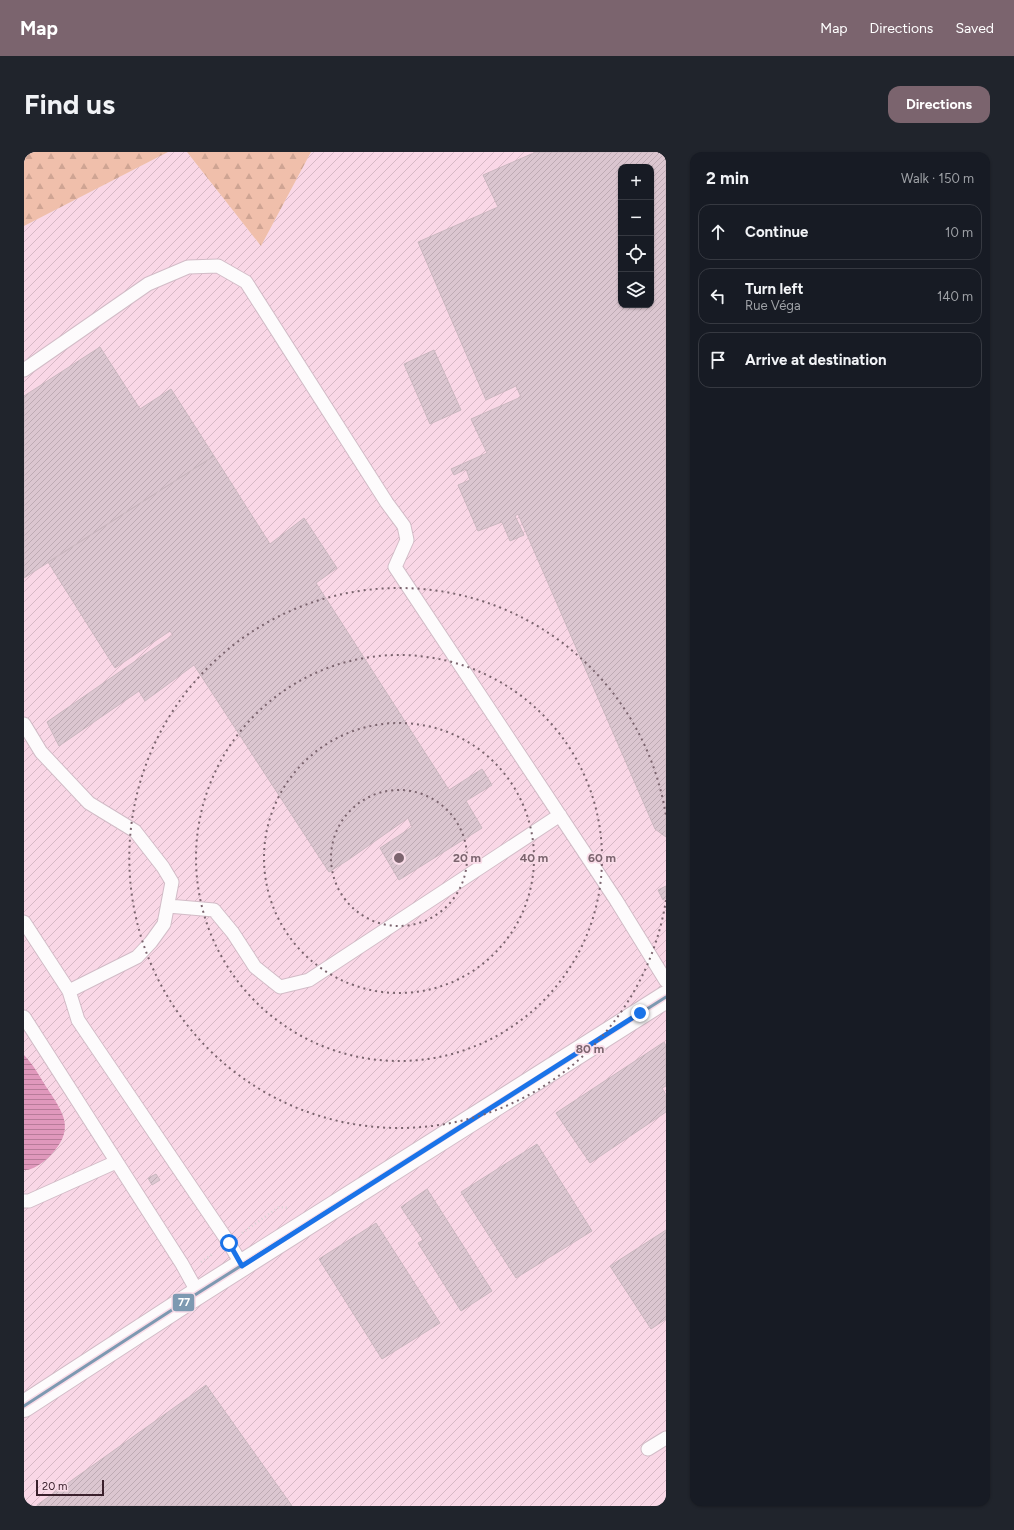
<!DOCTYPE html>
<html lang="en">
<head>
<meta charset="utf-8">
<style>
	:root { --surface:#171b24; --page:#20242c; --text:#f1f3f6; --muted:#9ea1a6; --line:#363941; --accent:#7b646e }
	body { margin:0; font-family:Figtree,sans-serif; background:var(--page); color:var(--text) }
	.controls { position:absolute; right:12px; top:12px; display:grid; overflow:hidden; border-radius:8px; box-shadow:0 1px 3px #0004 }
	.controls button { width:36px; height:36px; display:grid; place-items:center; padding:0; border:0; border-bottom:1px solid var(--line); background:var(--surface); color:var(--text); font:20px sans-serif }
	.scale { position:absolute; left:12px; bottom:10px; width:68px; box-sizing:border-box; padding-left:4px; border:2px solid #3a202c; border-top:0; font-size:11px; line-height:14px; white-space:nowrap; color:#3a202c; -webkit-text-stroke:3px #f9dce8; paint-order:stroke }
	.stop { position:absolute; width:12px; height:12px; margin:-9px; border:3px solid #1a73e8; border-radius:50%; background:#fff }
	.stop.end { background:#1a73e8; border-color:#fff; box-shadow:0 1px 4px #0008 }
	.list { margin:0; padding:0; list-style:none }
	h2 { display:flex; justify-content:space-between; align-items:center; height:52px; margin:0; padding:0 16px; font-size:17px }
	h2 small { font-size:13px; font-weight:400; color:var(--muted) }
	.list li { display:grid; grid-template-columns:26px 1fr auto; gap:12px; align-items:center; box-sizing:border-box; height:56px; margin:0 8px 8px; padding:0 8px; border:1px solid var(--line); border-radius:12px }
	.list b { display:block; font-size:15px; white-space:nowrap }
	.list p { margin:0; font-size:13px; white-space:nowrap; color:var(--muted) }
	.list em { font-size:13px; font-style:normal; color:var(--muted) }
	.icon { flex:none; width:22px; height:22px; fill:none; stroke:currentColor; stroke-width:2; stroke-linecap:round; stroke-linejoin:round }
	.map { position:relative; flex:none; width:642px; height:1354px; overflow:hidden; border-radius:12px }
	header { display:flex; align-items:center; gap:24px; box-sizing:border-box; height:56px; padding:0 20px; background:var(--accent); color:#fff }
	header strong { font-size:19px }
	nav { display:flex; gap:22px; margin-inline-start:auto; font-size:14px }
	.intro { display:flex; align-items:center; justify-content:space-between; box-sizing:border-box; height:96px; padding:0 24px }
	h1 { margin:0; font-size:28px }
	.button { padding:10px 18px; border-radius:12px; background:var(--accent); color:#fff; font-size:14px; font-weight:700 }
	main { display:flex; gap:24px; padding:0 24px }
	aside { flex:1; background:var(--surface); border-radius:12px; box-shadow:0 1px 3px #0004 }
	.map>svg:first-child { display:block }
	.industrial { fill:url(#industrial-furrows); fill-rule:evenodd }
	.forest { fill:url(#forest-firs) }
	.water { fill:url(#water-rules) }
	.building { fill:url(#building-hatch); stroke:#cab7bf; fill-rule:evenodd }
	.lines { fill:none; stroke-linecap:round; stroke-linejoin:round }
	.service-casing { stroke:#d2bcc7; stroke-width:15 }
	.minor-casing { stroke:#d2bcc7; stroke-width:24 }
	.path { stroke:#d9d3d5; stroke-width:2.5; stroke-dasharray:1 3; stroke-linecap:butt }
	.service { stroke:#fdfbfc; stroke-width:13 }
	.minor { stroke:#fdfbfc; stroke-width:22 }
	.bus-1-casing { stroke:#f9dce8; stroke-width:6 }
	.bus-1 { stroke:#7d99b1; stroke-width:3 }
	.route { stroke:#1a73e8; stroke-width:5 }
	.ring { fill:none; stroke:#7b646e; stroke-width:2; stroke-dasharray:2 4 }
	.centre { fill:#7b646e; stroke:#f9dce8; stroke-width:2 }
	.ring-label { font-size:12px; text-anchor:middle; font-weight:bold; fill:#7b646e; stroke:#f9dce8; stroke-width:3.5; stroke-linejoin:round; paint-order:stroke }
	.line-badge { stroke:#f9dce8; stroke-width:1.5 }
	.badge-label { font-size:11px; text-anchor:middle; font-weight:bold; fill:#fff }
</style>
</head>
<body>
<header>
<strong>Map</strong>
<nav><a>Map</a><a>Directions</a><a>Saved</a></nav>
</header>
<div class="intro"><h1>Find us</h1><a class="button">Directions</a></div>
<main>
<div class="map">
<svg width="642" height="1354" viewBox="0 0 642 1354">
	<defs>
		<pattern id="industrial-furrows" width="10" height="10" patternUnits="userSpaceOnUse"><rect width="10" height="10" fill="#f9d7e6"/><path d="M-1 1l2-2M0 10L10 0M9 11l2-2" fill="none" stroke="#d6b8c5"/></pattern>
		<pattern id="forest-firs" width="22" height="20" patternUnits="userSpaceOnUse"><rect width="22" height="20" fill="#f0bfab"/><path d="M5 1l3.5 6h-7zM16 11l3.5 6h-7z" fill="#cfa493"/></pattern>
		<pattern id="water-rules" width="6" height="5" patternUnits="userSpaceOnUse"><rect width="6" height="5" fill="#e098bc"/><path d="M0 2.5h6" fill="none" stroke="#b77c99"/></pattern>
		<pattern id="building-hatch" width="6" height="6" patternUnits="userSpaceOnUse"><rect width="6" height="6" fill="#dbc6d0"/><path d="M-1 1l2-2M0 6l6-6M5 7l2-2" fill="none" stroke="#bdaab3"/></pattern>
	</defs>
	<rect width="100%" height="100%" fill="#f3e2e9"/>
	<path class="industrial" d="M144,0H163L237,94L287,0H642V1354H0V74ZM597,15H627V153H597Z"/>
	<path class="forest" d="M0,0H144L0,74Z
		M163,0H287L237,94Z"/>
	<path class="water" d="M0,903C8,911 15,923 21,933C40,962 53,977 24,1006C18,1011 8,1019 0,1018Z"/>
	<path class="building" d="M512,0H642V685L631,677L494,362L491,364L500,383L486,389L478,370L454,379L434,333L446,328L442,317L430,323L427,317L463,301L447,267L497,245L492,234L462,248L394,90L474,55L459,23ZM597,15H627V153H597Z
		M76,195L116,257L147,237L190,304L0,426V244Z
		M410,198L437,258L406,272L380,212Z
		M190,304L246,392L280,366L313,416L292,431L425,638L458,617L468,633L442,649L458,676L375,728L356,696L388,675L384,666L324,708L305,720L170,513L121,549L115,539L35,594L23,570L149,483L146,479L91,516L24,410Z
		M642,734V746L639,748L634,738Z
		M640,890L642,894V934L638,936L642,943V960L566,1011L532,961Z
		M513,992L568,1079L492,1126L437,1040Z
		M132,1022L136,1028L128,1033L124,1026Z
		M403,1037L468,1139L437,1159L394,1091L399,1088L377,1055Z
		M352,1071L416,1171L358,1207L295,1107Z
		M642,1078V1167L627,1177L586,1114Z
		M182,1233L268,1354H13V1353Z"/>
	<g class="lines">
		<g class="service-casing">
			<path id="service" d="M0,218L124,132L164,115L194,114L222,130L363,351L380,374L383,388L371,415L592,748L642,829
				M0,572L17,600L65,651L111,679L139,715L148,730L140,772L127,790L113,805L45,839
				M144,754L190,758L209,781L231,815L256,835L285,828L536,663
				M0,770L45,839L54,868L205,1091L218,1113
				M0,865L158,1112L174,1141
				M0,1049H5L92,1010
				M624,1297L642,1286"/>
		</g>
		<g class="minor-casing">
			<path id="minor" d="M0,1254L174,1141L642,845"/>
		</g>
		<path class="path" d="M218,1081L255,1055L265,1056
			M177,1110L190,1101"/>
		<use href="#service" class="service"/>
		<use href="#minor" class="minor"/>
		<g class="bus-1-casing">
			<path id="bus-1" d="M0,1254L174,1141L642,845"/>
		</g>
		<use href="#bus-1" class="bus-1"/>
	</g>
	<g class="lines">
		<path class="route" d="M205,1091L218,1114L616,861"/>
	</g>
	<g class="ring">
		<circle cx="375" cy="706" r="68"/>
		<circle cx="375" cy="706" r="135"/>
		<circle cx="375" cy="706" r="203"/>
		<path d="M642 748A270 270 0 1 1 642 664"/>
	</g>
	<circle cx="375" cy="706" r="6" class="centre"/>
	<g class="ring-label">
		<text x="443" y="710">20 m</text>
		<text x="510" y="710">40 m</text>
		<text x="578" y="710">60 m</text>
		<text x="566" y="901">80 m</text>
	</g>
	<rect class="line-badge" x="148" y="1141" width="23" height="19" rx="4" fill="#7d99b1"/>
	<g class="badge-label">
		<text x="160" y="1154">77</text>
	</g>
</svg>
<div class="controls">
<button>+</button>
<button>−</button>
<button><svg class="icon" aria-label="locate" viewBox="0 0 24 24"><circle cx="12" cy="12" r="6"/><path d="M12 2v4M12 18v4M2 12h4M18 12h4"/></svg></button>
<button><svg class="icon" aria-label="layers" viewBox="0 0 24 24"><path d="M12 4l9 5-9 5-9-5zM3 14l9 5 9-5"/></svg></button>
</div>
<div class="scale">20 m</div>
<div class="stop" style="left:205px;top:1091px"></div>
<div class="stop end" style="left:616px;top:861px"></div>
</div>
<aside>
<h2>2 min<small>Walk · 150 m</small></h2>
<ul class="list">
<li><svg class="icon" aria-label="ahead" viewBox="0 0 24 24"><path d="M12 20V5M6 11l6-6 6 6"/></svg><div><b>Continue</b></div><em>10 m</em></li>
<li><svg class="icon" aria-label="left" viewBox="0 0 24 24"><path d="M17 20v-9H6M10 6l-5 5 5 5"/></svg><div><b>Turn left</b><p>Rue Véga</p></div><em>140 m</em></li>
<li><svg class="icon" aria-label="arrive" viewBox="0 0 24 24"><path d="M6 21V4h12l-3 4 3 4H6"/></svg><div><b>Arrive at destination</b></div></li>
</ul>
</aside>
</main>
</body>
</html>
